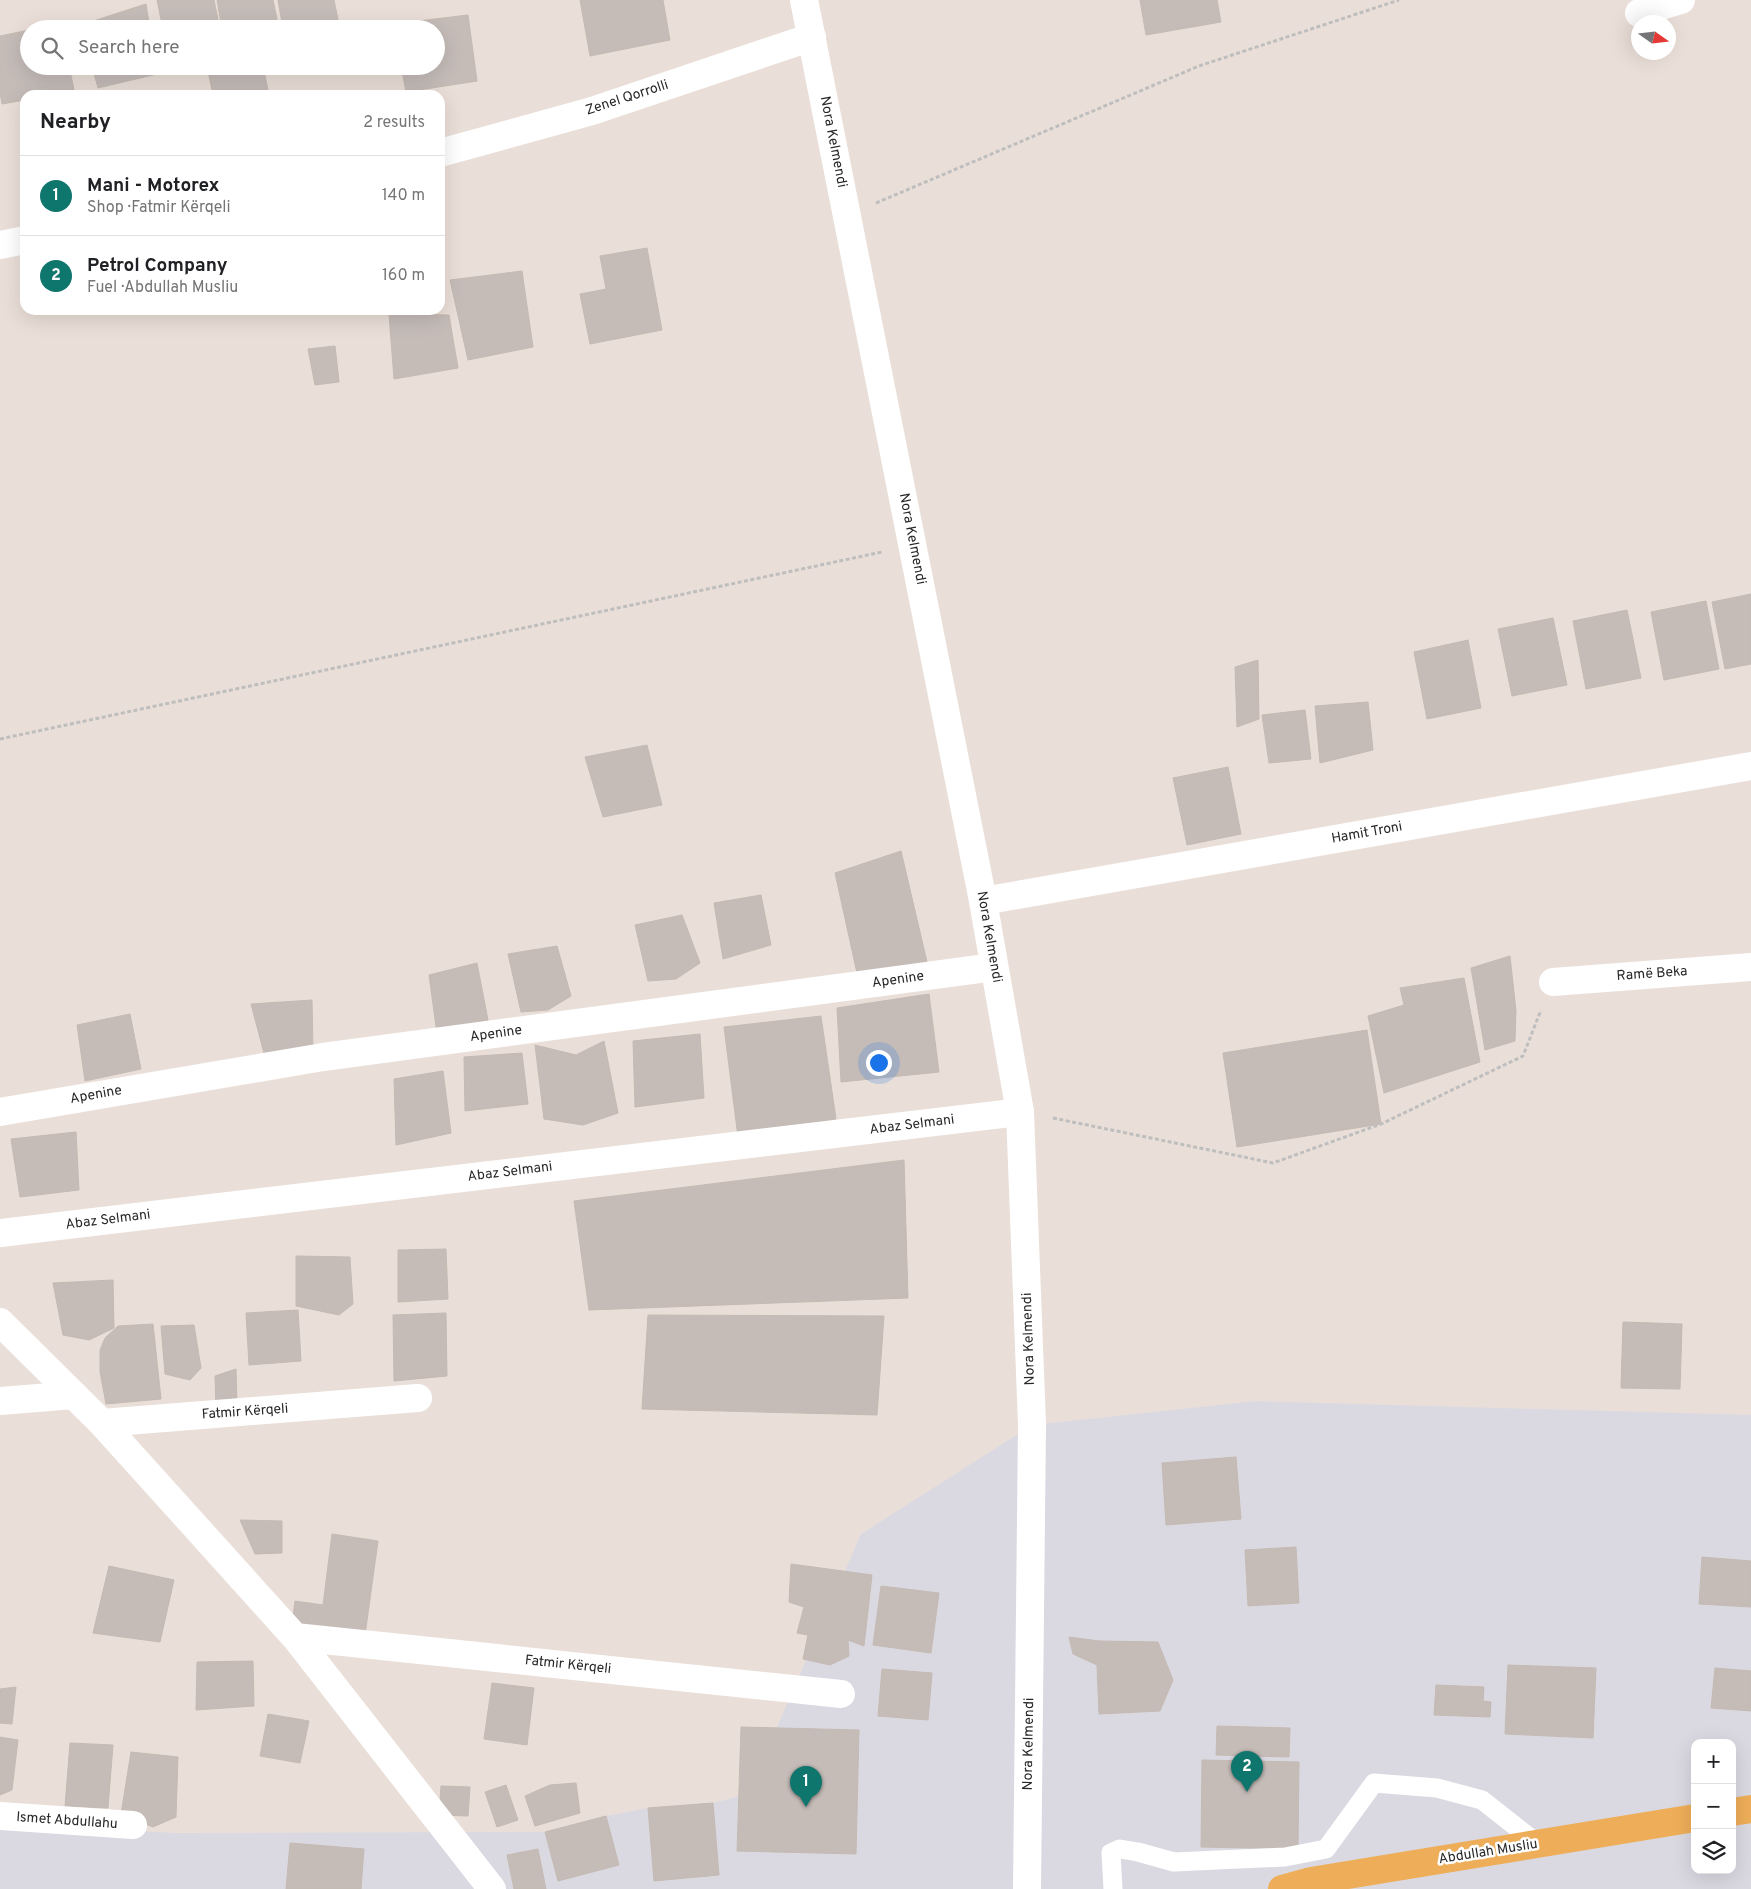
<!DOCTYPE html>
<html lang="en">
<head>
<meta charset="utf-8">
<style>
	:root { --surface:#fff; --page:#f6f6f6; --text:#202124; --muted:#757577; --line:#e0e0e0; --accent:#0f766e }
	body { margin:0; font-family:Overpass,sans-serif; background:var(--page); color:var(--text) }
	.controls { position:absolute; right:15px; bottom:15px; display:grid; overflow:hidden; border-radius:10px; box-shadow:0 5px 20px #0002 }
	.controls button { width:45px; height:45px; display:grid; place-items:center; padding:0; border:0; border-bottom:1px solid var(--line); background:var(--surface); color:var(--text); font:25px sans-serif }
	.compass { position:absolute; left:1631px; top:15px; width:45px; height:45px; border-radius:50%; background:var(--surface); box-shadow:0 5px 20px #0002; rotate:104deg }
	.you { position:absolute; left:878px; top:1062px; width:18px; height:18px; margin:-12px; border:4px solid #fff; border-radius:50%; background:#1a73e8; box-shadow:0 0 0 8px #1a73e833 }
	.badge { display:grid; place-items:center; width:32px; height:32px; border-radius:50%; background:var(--accent); color:#fff; font-size:16px; font-weight:700 }
	.pin { position:absolute; translate:-50% -41px; filter:drop-shadow(0 1px 2px #0008) }
	.pin::after { content:''; position:absolute; top:26px; width:18px; height:15px; background:inherit; clip-path:polygon(0 0,100% 0,50% 100%) }
	.list { margin:0; padding:0; list-style:none }
	h2 { display:flex; justify-content:space-between; align-items:center; height:65px; margin:0; padding:0 20px; font-size:21px }
	h2 small { font-size:16px; font-weight:400; color:var(--muted) }
	.list li { display:grid; grid-template-columns:32px 1fr auto; gap:15px; align-items:center; box-sizing:border-box; height:80px; padding:0 20px; border-top:1px solid var(--line) }
	.list b { display:block; font-size:19px; white-space:nowrap }
	.list p { margin:0; font-size:16px; white-space:nowrap; color:var(--muted) }
	.list em { font-size:16px; font-style:normal; color:var(--muted) }
	.icon { flex:none; width:28px; height:28px; fill:none; stroke:currentColor; stroke-width:2; stroke-linecap:round; stroke-linejoin:round }
	.map { position:relative; flex:none; width:1751px; height:1889px; overflow:hidden }
	.search { position:absolute; background:var(--surface); box-shadow:0 5px 20px #0002; left:20px; top:20px; width:425px; height:55px; display:flex; align-items:center; gap:12px; box-sizing:border-box; padding:0 18px; border-radius:28px; color:var(--muted); font-size:19px }
	.panel { position:absolute; background:var(--surface); box-shadow:0 5px 20px #0002; left:20px; top:90px; width:425px; height:225px; border-radius:15px }
	.map>svg:first-child { display:block }
	.industrial { fill:#dad9e2; fill-rule:evenodd }
	.building { fill:#c5bcb8; stroke:#c5bab2 }
	.lines { fill:none; stroke-linecap:round; stroke-linejoin:round }
	.path { stroke:#bebebe; stroke-width:3; stroke-dasharray:4 2.5; stroke-linecap:butt }
	.service { stroke:#fff; stroke-width:19 }
	.minor { stroke:#fff; stroke-width:28 }
	.tertiary { stroke:#fff; stroke-width:28 }
	.primary { stroke:#eeae59; stroke-width:28 }
	.labels { text-anchor:middle; dominant-baseline:central; stroke-width:5; stroke-linejoin:round; paint-order:stroke }
	.street-label { font-size:14px; fill:#272727; stroke:#fff }
</style>
</head>
<body>
<div class="map">
<svg width="1751" height="1889" viewBox="0 0 1751 1889">
	<rect width="100%" height="100%" fill="#eadfd8"/>
	<path class="industrial" d="M1256,1401L1751,1415V1889H0V1823L176,1833L545,1832L606,1816L648,1808L713,1803L748,1794L861,1534L1032,1425ZM1695,1743H1732V1870H1695Z"/>
	<path class="building" d="M157,0H214L220,29H163Z
		M217,0H273L279,29H222Z
		M278,0H334L340,29H283Z
		M580,0H663L670,40L590,56Z
		M1140,0H1217L1221,22L1146,35Z
		M146,4L150,29H82L81,25Z
		M468,15L477,81L406,92L401,66H436V29H394L393,24Z
		M60,22L62,29H33Z
		M29,30V66H69L74,90L48,95H25V100L2,104L0,93V36Z
		M92,66H155L157,74L98,88Z
		M207,66H263L269,95H213Z
		M647,248L662,330L590,344L580,294L606,289L600,256Z
		M522,271L533,347L468,360L450,280Z
		M389,314L449,315L458,368L394,379Z
		M335,346L339,382L315,385L308,349Z
		M1751,594V664L1725,669L1712,602Z
		M1706,601L1719,669L1664,680L1651,612Z
		M1627,610L1641,678L1586,689L1573,621Z
		M1553,618L1567,685L1512,696L1498,629Z
		M1468,640L1481,708L1427,719L1414,652Z
		M1258,660L1259,719L1237,727L1235,667Z
		M1368,702L1373,750L1320,763L1315,706Z
		M1305,710L1311,759L1269,763L1262,715Z
		M647,745L662,805L603,817L585,757Z
		M1228,767L1241,834L1187,845L1173,778Z
		M901,851L927,962L857,973L835,873Z
		M761,895L771,945L723,959L714,903Z
		M682,915L700,963L676,979L648,981L635,925Z
		M557,946L571,996L548,1010L521,1012L508,954Z
		M1510,956L1516,1011L1515,1041L1485,1050L1471,968Z
		M477,963L488,1020L437,1034L429,975Z
		M1464,978L1480,1062L1384,1093L1368,1016L1404,1005L1400,988Z
		M929,994L939,1072L841,1082L837,1008Z
		M312,1000L313,1050L265,1057L251,1004Z
		M130,1014L141,1069L85,1081L77,1025Z
		M821,1016L836,1119L738,1137L724,1027Z
		M1367,1030L1381,1124L1237,1147L1223,1053Z
		M700,1034L704,1098L635,1107L633,1041Z
		M604,1041L618,1113L583,1125L544,1119L535,1045L576,1055Z
		M522,1053L528,1104L465,1111L464,1057Z
		M443,1071L451,1133L396,1145L394,1079Z
		M76,1132L79,1190L20,1197L11,1139Z
		M904,1160L908,1298L589,1310L574,1201Z
		M446,1249L448,1299L398,1302V1250Z
		M296,1256L350,1257L353,1304L339,1315L296,1306Z
		M113,1280L114,1328L89,1340L63,1335L53,1283Z
		M298,1310L301,1361L249,1365L246,1313Z
		M446,1313L447,1376L394,1381L393,1315Z
		M648,1315L884,1316L877,1415L642,1409Z
		M1623,1322L1682,1324L1680,1389L1621,1388Z
		M153,1324L161,1399L106,1404L100,1372V1350L105,1338L118,1326Z
		M194,1325L201,1368L190,1380L165,1374L161,1326Z
		M236,1369L237,1405L216,1410L215,1376Z
		M1236,1457L1241,1519L1166,1525L1162,1463Z
		M240,1520L282,1521V1553L255,1554Z
		M332,1534L378,1541L365,1635L292,1624L295,1601L323,1605Z
		M1296,1547L1299,1603L1248,1606L1245,1550Z
		M1702,1557L1751,1561V1607L1699,1604Z
		M791,1564L872,1575L864,1646L848,1640L849,1656L830,1665L803,1659L808,1635L797,1633L804,1607L789,1602Z
		M109,1566L174,1580L160,1642L93,1633Z
		M881,1586L939,1593L931,1653L873,1645Z
		M1069,1637L1099,1641L1158,1642L1173,1680L1160,1711L1099,1714L1097,1665L1073,1654Z
		M253,1661L254,1706L196,1710L197,1662Z
		M1508,1665L1596,1668L1593,1738L1505,1734Z
		M1715,1668L1751,1671V1711L1711,1708Z
		M882,1669L932,1673L928,1720L878,1716Z
		M492,1683L534,1688L527,1745L484,1739Z
		M1436,1685L1484,1687L1483,1701L1491,1702L1490,1717L1434,1715Z
		M16,1687L12,1724L0,1723V1689Z
		M268,1714L309,1721L300,1763L260,1756Z
		M1217,1726L1290,1728L1289,1757L1216,1755Z
		M741,1727L859,1730L856,1854L737,1851Z
		M0,1737L18,1740L12,1790L0,1795Z
		M70,1743L113,1745L108,1808L65,1806Z
		M131,1752L178,1757L176,1817L153,1827L121,1814Z
		M1202,1760L1299,1762L1298,1849L1201,1847Z
		M576,1783L580,1813L535,1826L525,1796L550,1785Z
		M506,1785L518,1820L497,1827L485,1792Z
		M441,1786L470,1787L468,1816L439,1815Z
		M713,1803L719,1875L654,1881L648,1808Z
		M606,1816L619,1865L558,1881L545,1832Z
		M290,1843L364,1849L361,1889H286Z
		M538,1849L546,1889H514L507,1855Z"/>
	<g class="lines">
		<path class="path" d="M876,203L1199,66L1399,0
			M0,739L882,552
			M1053,1118L1273,1163L1381,1124L1523,1056L1541,1010"/>
		<path class="service" d="M1113,1889L1111,1853L1120,1849L1138,1852L1174,1862L1285,1857L1326,1849L1374,1783L1437,1788L1482,1800L1538,1844"/>
		<path class="minor" d="M1639,13L1681,0
			M440,153L592,111L812,37
			M0,245L25,240
			M983,901L1751,766
			M1553,982L1751,967
			M0,1112L323,1057L994,967
			M0,1233L1020,1112
			M0,1322L102,1423L295,1637L492,1889
			M0,1401L74,1395
			M102,1423L418,1398
			M295,1637L841,1694
			M0,1816L133,1825"/>
		<path class="tertiary" d="M804,0L983,901L1020,1112L1032,1425L1027,1889"/>
		<path class="primary" d="M1732,1812L1751,1809
			M1282,1889L1311,1881L1695,1818"/>
	</g>
	<g class="labels">
		<g class="street-label">
			<text transform="translate(627 98) rotate(-18)">Zenel Qorrolli</text>
			<text transform="translate(833 142) rotate(79)">Nora Kelmendi</text>
			<text transform="translate(912 539) rotate(79)">Nora Kelmendi</text>
			<text transform="translate(1367 833) rotate(-10)">Hamit Troni</text>
			<text transform="translate(989 937) rotate(80)">Nora Kelmendi</text>
			<text transform="translate(1652 974) rotate(-4)">Ramë Beka</text>
			<text transform="translate(898 980) rotate(-8)">Apenine</text>
			<text transform="translate(496 1034) rotate(-8)">Apenine</text>
			<text transform="translate(96 1095) rotate(-10)">Apenine</text>
			<text transform="translate(912 1125) rotate(-7)">Abaz Selmani</text>
			<text transform="translate(510 1172) rotate(-7)">Abaz Selmani</text>
			<text transform="translate(108 1220) rotate(-7)">Abaz Selmani</text>
			<text transform="translate(1029 1339) rotate(-92)">Nora Kelmendi</text>
			<text transform="translate(245 1412) rotate(-4)">Fatmir Kërqeli</text>
			<text transform="translate(568 1665) rotate(6)">Fatmir Kërqeli</text>
			<text transform="translate(1029 1744) rotate(-89)">Nora Kelmendi</text>
			<text transform="translate(67 1821) rotate(4)">Ismet Abdullahu</text>
			<text transform="translate(1488 1852) rotate(-9)">Abdullah Musliu</text>
		</g>
	</g>
</svg>
<div class="controls">
<button>+</button>
<button>−</button>
<button><svg class="icon" aria-label="layers" viewBox="0 0 24 24"><path d="M12 4l9 5-9 5-9-5zM3 14l9 5 9-5"/></svg></button>
</div>
<svg class="compass" viewBox="-18 -18 36 36"><path d="M0-13l5 13h-10z" fill="#e53935"/><path d="M0 13l5-13h-10z" fill="#757577"/></svg>
<div class="you"></div>
<div class="pin badge" style="left:806px;top:1807px">1</div>
<div class="pin badge" style="left:1247px;top:1792px">2</div>
<div class="search"><svg class="icon" aria-label="search" viewBox="0 0 24 24"><circle cx="10" cy="10" r="6"/><path d="M15 15l6 6"/></svg>Search here</div>
<section class="panel">
<h2>Nearby<small>2 results</small></h2>
<ul class="list">
<li><span class="badge">1</span><div><b>Mani - Motorex</b><p>Shop · Fatmir Kërqeli</p></div><em>140 m</em></li>
<li><span class="badge">2</span><div><b>Petrol Company</b><p>Fuel · Abdullah Musliu</p></div><em>160 m</em></li>
</ul>
</section>
</div>
</body>
</html>
